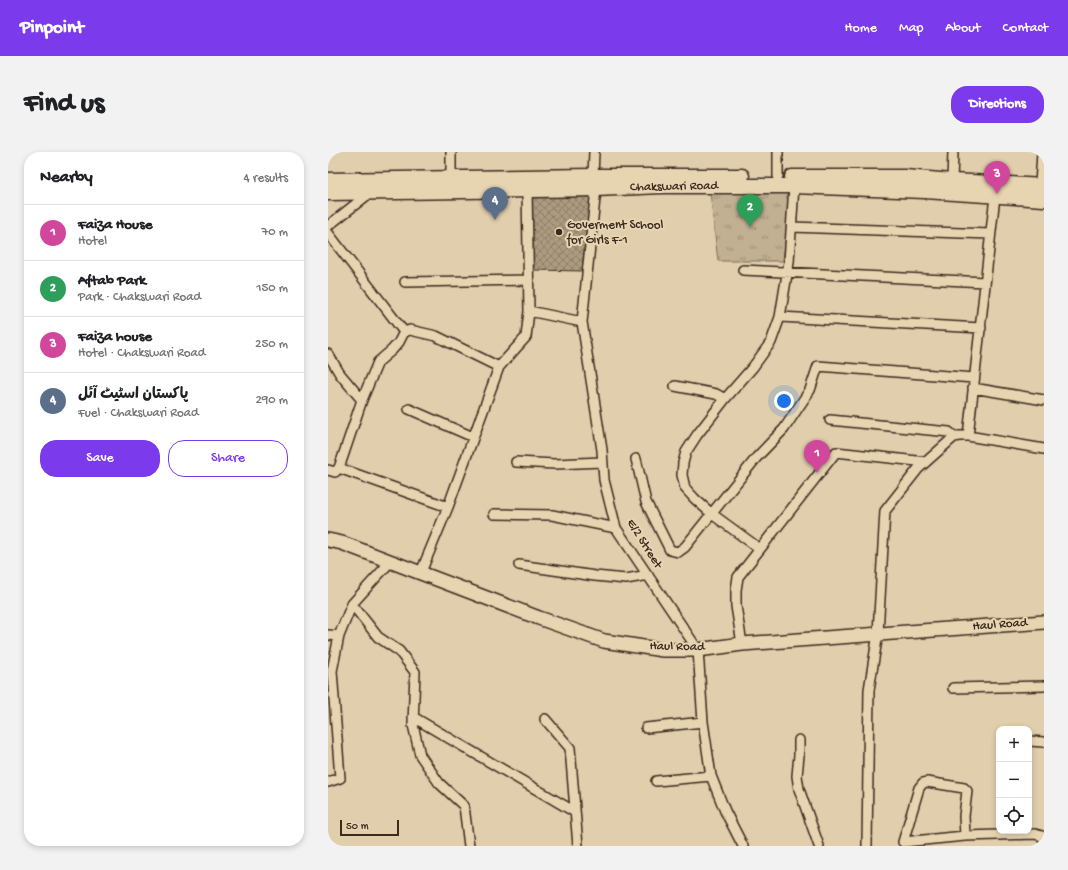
<!DOCTYPE html>
<html lang="en">
<head>
<meta charset="utf-8">
<style>
	:root { --surface:#fff; --page:#f2f2f2; --text:#202124; --muted:#757577; --line:#e0e0e0; --accent:#7c3aed }
	body { margin:0; font-family:"Gochi Hand","Playpen Sans Arabic",sans-serif; background:var(--page); color:var(--text) }
	.controls { position:absolute; right:12px; bottom:12px; display:grid; overflow:hidden; border-radius:8px; box-shadow:0 2px 6px #0003 }
	.controls button { width:36px; height:36px; display:grid; place-items:center; padding:0; border:0; border-bottom:1px solid var(--line); background:var(--surface); color:var(--text); font:20px sans-serif }
	.scale { position:absolute; left:12px; bottom:10px; width:59px; box-sizing:border-box; padding-left:4px; border:2px solid #3b2a1e; border-top:0; font-size:11px; line-height:14px; white-space:nowrap; color:#3b2a1e; -webkit-text-stroke:3px #e7d5b2; paint-order:stroke }
	.you { position:absolute; left:456px; top:249px; width:14px; height:14px; margin:-10px; border:3px solid #fff; border-radius:50%; background:#1a73e8; box-shadow:0 0 0 6px #1a73e833 }
	.badge { display:grid; place-items:center; width:26px; height:26px; border-radius:50%; background:var(--accent); color:#fff; font-size:13px; font-weight:700 }
	.pin { position:absolute; translate:-50% -33px; filter:drop-shadow(0 1px 2px #0008) }
	.pin::after { content:''; position:absolute; top:21px; width:14px; height:12px; background:inherit; clip-path:polygon(0 0,100% 0,50% 100%) }
	.list { margin:0; padding:0; list-style:none }
	h2 { display:flex; justify-content:space-between; align-items:center; height:52px; margin:0; padding:0 16px; font-size:17px }
	h2 small { font-size:13px; font-weight:400; color:var(--muted) }
	.list li { display:grid; grid-template-columns:26px 1fr auto; gap:12px; align-items:center; box-sizing:border-box; height:56px; padding:0 16px; border-top:1px solid var(--line) }
	.list b { display:block; font-size:15px; white-space:nowrap }
	.list p { margin:0; font-size:13px; white-space:nowrap; color:var(--muted) }
	.list em { font-size:13px; font-style:normal; color:var(--muted) }
	.actions { display:flex; gap:8px; padding:12px 16px }
	.actions a { flex:1; padding:9px 0; border:1px solid var(--accent); border-radius:16px; text-align:center; font-size:14px; color:var(--accent) }
	.actions .main { background:var(--accent); color:#fff }
	.icon { flex:none; width:22px; height:22px; fill:none; stroke:currentColor; stroke-width:2; stroke-linecap:round; stroke-linejoin:round }
	.map { position:relative; flex:none; width:716px; height:694px; overflow:hidden; border-radius:16px }
	header { display:flex; align-items:center; gap:24px; box-sizing:border-box; height:56px; padding:0 20px; background:var(--accent); color:#fff }
	header strong { font-size:19px }
	nav { display:flex; gap:22px; margin-inline-start:auto; font-size:14px }
	.intro { display:flex; align-items:center; justify-content:space-between; box-sizing:border-box; height:96px; padding:0 24px }
	h1 { margin:0; font-size:28px }
	.button { padding:10px 18px; border-radius:16px; background:var(--accent); color:#fff; font-size:14px; font-weight:700 }
	main { display:flex; gap:24px; padding:0 24px }
	aside { flex:1; background:var(--surface); border-radius:16px; box-shadow:0 2px 6px #0003 }
	.map>svg:first-child { display:block }
	.grass { fill:url(#grass-tufts); stroke:#7e6d58 }
	.building { fill:url(#building-cross-hatch); stroke:#3b2a1e }
	.lines { fill:none; stroke-linecap:round; stroke-linejoin:round }
	.street-casing { stroke:#3b2a1e; stroke-width:12 }
	.secondary-casing { stroke:#3b2a1e; stroke-width:16 }
	.primary-casing { stroke:#3b2a1e; stroke-width:17 }
	.street { stroke:#e7d5b2; stroke-width:9 }
	.secondary { stroke:#e7d5b2; stroke-width:13 }
	.primary { stroke:#e7d5b2; stroke-width:14 }
	.poi-dot { fill:#3b2a1e; stroke:#e7d5b2; stroke-width:1.5 }
	.labels { text-anchor:middle; dominant-baseline:central; stroke-width:4; stroke-linejoin:round; paint-order:stroke }
	.street-label { font-size:13px; fill:#3b2a1e; stroke:#e7d5b2 }
	.poi-label { font-size:13px; fill:#3b2a1e; stroke:#e7d5b2; text-anchor:start }
</style>
</head>
<body>
<header>
<strong>Pinpoint</strong>
<nav><a>Home</a><a>Map</a><a>About</a><a>Contact</a></nav>
</header>
<div class="intro"><h1>Find us</h1><a class="button">Directions</a></div>
<main>
<aside>
<h2>Nearby<small>4 results</small></h2>
<ul class="list">
<li><span class="badge" style="background:#d1479c">1</span><div><b>Faiza House</b><p>Hotel</p></div><em>70 m</em></li>
<li><span class="badge" style="background:#2e9e5b">2</span><div><b>Aftab Park</b><p>Park · Chakswari Road</p></div><em>150 m</em></li>
<li><span class="badge" style="background:#d1479c">3</span><div><b>Faiza house</b><p>Hotel · Chakswari Road</p></div><em>250 m</em></li>
<li><span class="badge" style="background:#5c6f8a">4</span><div><b>پاکستان اسٹیٹ آئل</b><p>Fuel · Chakswari Road</p></div><em>290 m</em></li>
</ul>
<div class="actions"><a class="main">Save</a><a>Share</a></div>
</aside>
<div class="map">
<svg width="716" height="694" viewBox="0 0 716 694">
	<defs>
		<pattern id="grass-tufts" width="24" height="20" patternUnits="userSpaceOnUse"><rect width="24" height="20" fill="#c2b092"/><path d="M3 7l-1-3M5 7V3M7 7l1-3M15 17l-1-3M17 17v-4M19 17l1-3" fill="none" stroke="#9f8f77"/></pattern>
		<pattern id="building-cross-hatch" width="8" height="8" patternUnits="userSpaceOnUse"><rect width="8" height="8" fill="#ad9b80"/><path d="M0 0l8 8M0 8l8-8" fill="none" stroke="#8e7f68"/></pattern>
	</defs>
	<rect width="100%" height="100%" fill="#e0ceac"/>
	<filter id="ink" filterUnits="userSpaceOnUse"><feTurbulence type="fractalNoise" baseFrequency=".025" numOctaves="2"/><feDisplacementMap in="SourceGraphic" scale="8" xChannelSelector="R" yChannelSelector="G"/><feConvolveMatrix kernelMatrix="1 2 1 2 8 2 1 2 1" color-interpolation-filters="sRGB"/></filter>
	<g filter="url(#ink)">
		<path class="grass" d="M382,40H463L455,109H390Z"/>
		<path class="building" d="M263,41L254,119L206,118L201,42Z"/>
		<g class="lines">
			<g class="street-casing">
				<path id="street" d="M265,24L266,0
					M450,24V0
					M123,26V0
					M624,29L625,0
					M712,33L714,0
					M268,37L254,170L274,298L276,328L288,376L370,498L375,570L383,624L397,659L415,694
					M0,74L43,40
					M464,75L662,82
					M0,81L76,180
					M415,118L657,130
					M77,130L200,128
					M201,159L254,170
					M452,165L653,176
					M0,202L12,222L34,248
					M347,234L388,242L397,247
					M645,236L716,248
					M81,257L145,285
					M502,268L621,280L626,285
					M640,284L667,44
					M308,307L318,350L342,398L350,400L357,395L429,305L456,277L482,238L490,214L646,226
					M188,310L227,312L274,310
					M11,316L34,248L50,210L64,198L71,190L76,180L82,178L108,184L171,215
					M0,318L7,320L11,316L120,355
					M166,362L224,363L288,376
					M432,397L384,362L367,347L357,336L354,323L355,311L358,300L369,283L397,247L425,215L443,190L452,165L461,110L466,34
					M191,413L267,424L298,427L320,423
					M93,420L120,355L171,215L198,185L201,159L199,38
					M24,452L50,485L71,499L87,520L85,573L92,603L111,631L136,654L141,694
					M0,483L11,484
					M414,492L408,454V438L410,425L432,397L508,300L598,310
					M625,536L716,534
					M85,565L247,660
					M217,567L242,596L250,694
					M318,576L375,570
					M471,588V603L469,624L471,637L491,694
					M701,589L716,590
					M328,629L383,624
					M0,630L12,626L4,519L11,484L24,452L63,409
					M637,684L636,664L639,639L636,636L599,630L595,631L591,636L575,690L637,684L707,682L714,684L716,688
					M539,694L541,538L550,481L557,359L590,317L626,285L632,284H640L716,297"/>
			</g>
			<g class="secondary-casing">
				<path id="secondary" d="M0,388L14,391L211,466L276,489L335,498H370L414,492L716,470"/>
			</g>
			<g class="primary-casing">
				<path id="primary" d="M464,25H577L624,29L716,34
					M0,28L265,24H414
					M0,41L268,37L333,34H466L597,39L716,47"/>
			</g>
			<use href="#street" class="street"/>
			<use href="#secondary" class="secondary"/>
			<use href="#primary" class="primary"/>
		</g>
	</g>
	<circle class="poi-dot" cx="231" cy="80" r="4"/>
	<g class="labels">
		<g class="street-label">
			<text transform="translate(346 35) rotate(-1)">Chakswari Road</text>
			<text transform="translate(316 392) rotate(58)">E/2 Street</text>
			<text transform="translate(672 473) rotate(-4)">Haul Road</text>
			<text transform="translate(349 495) rotate(1)">Haul Road</text>
		</g>
		<g class="poi-label">
			<text x="239" y="73">Goverment School<tspan x="239" dy="15">for Girls F-1</tspan></text>
		</g>
	</g>
</svg>
<div class="controls">
<button>+</button>
<button>−</button>
<button><svg class="icon" aria-label="locate" viewBox="0 0 24 24"><circle cx="12" cy="12" r="6"/><path d="M12 2v4M12 18v4M2 12h4M18 12h4"/></svg></button>
</div>
<div class="scale">50 m</div>
<div class="you"></div>
<div class="pin badge" style="left:489px;top:321px;background:#d1479c">1</div>
<div class="pin badge" style="left:422px;top:75px;background:#2e9e5b">2</div>
<div class="pin badge" style="left:669px;top:42px;background:#d1479c">3</div>
<div class="pin badge" style="left:167px;top:68px;background:#5c6f8a">4</div>
</div>
</main>
</body>
</html>
